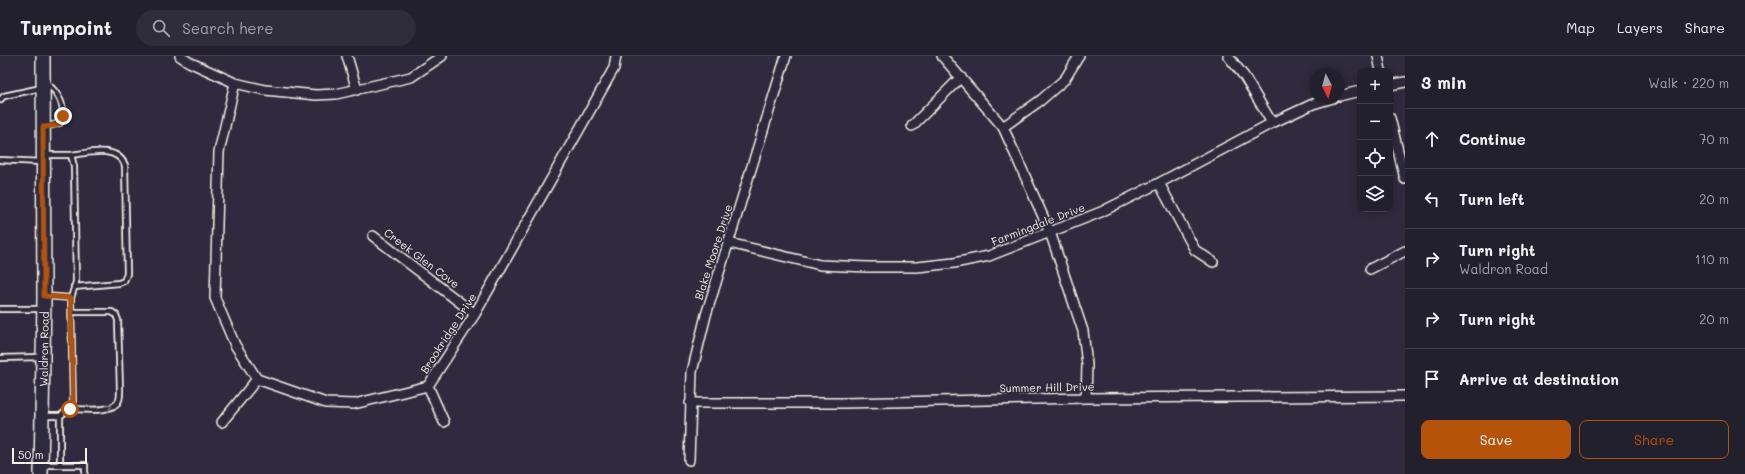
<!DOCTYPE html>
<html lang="en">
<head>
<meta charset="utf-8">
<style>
	:root { --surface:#23202e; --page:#2f2d3a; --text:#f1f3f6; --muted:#a3a3aa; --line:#403e4a; --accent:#b45309 }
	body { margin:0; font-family:Mali,sans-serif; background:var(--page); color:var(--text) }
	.controls { position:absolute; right:12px; top:12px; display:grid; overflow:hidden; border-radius:8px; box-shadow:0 2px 10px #0003 }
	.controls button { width:36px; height:36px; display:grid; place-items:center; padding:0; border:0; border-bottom:1px solid var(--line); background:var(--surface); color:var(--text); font:20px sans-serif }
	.compass { position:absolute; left:1309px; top:12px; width:36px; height:36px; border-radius:50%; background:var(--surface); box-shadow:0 2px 10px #0003; rotate:174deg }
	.scale { position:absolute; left:12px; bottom:10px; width:75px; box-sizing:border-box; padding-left:4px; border:2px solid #f4f1e8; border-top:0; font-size:11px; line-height:14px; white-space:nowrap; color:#f4f1e8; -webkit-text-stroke:3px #2f2a3d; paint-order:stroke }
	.stop { position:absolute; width:12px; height:12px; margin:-9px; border:3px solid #b45309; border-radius:50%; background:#fff }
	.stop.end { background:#b45309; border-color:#fff; box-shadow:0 1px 4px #0008 }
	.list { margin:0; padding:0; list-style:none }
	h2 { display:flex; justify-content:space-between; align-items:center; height:52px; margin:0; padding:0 16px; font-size:17px }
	h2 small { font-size:13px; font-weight:400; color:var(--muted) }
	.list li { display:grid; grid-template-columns:26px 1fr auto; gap:12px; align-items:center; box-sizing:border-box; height:60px; padding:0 16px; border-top:1px solid var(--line) }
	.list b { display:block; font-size:15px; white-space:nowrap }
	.list p { margin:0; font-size:13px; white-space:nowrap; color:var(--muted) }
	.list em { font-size:13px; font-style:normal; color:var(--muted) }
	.actions { display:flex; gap:8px; padding:12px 16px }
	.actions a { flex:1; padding:9px 0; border:1px solid var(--accent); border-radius:8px; text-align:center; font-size:14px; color:var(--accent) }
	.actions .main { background:var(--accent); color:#fff }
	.icon { flex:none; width:22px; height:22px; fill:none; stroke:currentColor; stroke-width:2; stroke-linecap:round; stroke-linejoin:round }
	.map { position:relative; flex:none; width:1405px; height:418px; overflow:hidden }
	header { display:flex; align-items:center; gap:24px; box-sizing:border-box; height:56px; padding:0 20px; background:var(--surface); border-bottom:1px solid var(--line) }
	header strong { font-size:19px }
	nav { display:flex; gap:22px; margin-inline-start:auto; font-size:14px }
	.search { width:280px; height:36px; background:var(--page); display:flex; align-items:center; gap:10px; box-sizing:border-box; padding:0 14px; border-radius:22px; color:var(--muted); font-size:15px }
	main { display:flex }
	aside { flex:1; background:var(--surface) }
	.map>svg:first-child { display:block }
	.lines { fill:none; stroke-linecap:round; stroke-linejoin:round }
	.service-casing { stroke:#f4f1e8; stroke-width:8 }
	.minor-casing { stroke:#f4f1e8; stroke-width:12 }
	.secondary-casing { stroke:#f4f1e8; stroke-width:16 }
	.service { stroke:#2f2a3d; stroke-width:4.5 }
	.minor { stroke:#2f2a3d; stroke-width:9 }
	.secondary { stroke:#2f2a3d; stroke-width:13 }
	.oneway { stroke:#747079 }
	.route { stroke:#b45309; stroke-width:5 }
	.labels { text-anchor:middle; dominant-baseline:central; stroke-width:3; stroke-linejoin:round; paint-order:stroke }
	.street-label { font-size:11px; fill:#f4f1e8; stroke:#2f2a3d }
</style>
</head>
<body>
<header>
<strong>Turnpoint</strong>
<div class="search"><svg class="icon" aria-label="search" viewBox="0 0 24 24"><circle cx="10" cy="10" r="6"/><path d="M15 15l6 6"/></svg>Search here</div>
<nav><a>Map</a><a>Layers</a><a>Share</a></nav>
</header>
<main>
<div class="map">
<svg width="1405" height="418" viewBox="0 0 1405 418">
	<rect width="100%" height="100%" fill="#2f2a3d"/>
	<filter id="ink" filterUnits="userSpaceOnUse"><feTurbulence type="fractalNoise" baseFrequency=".025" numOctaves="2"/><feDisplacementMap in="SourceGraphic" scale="8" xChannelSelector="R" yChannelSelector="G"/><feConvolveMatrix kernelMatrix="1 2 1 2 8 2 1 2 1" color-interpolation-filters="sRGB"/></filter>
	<g filter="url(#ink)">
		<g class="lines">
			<g class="service-casing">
				<path id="service" d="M0,44L4,40L41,32
					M45,71L60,67C68,52 58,36 46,27
					M45,99H71L74,110L76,226L71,242
					M71,99C89,97 116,89 125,109L127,218L124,225L119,227L74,231
					M0,104L42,106
					M0,253H42
					M0,302L41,301
					M70,353C82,353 114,358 119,344C120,341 120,337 120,334L118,264L116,259L112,256H72
					M43,360H60L73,350L71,242L45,240
					M42,409H85V418
					M60,409V360"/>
			</g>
			<g class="minor-casing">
				<path id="minor" d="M180,0L189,6L235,27L265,34L316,39L336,38L411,21L442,0
					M347,0L357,34
					M942,0L1003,71L1050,176L1083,275L1087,309L1086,342
					M1228,0L1244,20L1272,67
					M1378,0L1381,15
					M235,27L219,96L215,242L235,289L257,323L326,347L354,348L428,330L475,258L614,12L616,0
					M1390,29L1405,26
					M1339,40L1360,35
					M1390,62L1405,123
					M912,70L961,21
					M1003,71L1041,44L1065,23L1079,0
					M1159,127L1195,194L1213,206
					M373,180L475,258
					M729,187L820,209L867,211H917L954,207L989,200L1101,156L1159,127L1272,67L1313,48L1333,42
					M1370,213L1405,195
					M428,330L444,366
					M690,347H843L1086,342L1405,340
					M222,366L257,323
					M689,404L692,316L706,259L786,0"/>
			</g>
			<g class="secondary-casing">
				<g id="secondary">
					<path id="s1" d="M41,418L44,243L43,0"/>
				</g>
			</g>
			<use href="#service" class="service"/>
			<use href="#minor" class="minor"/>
			<use href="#secondary" class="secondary"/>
		</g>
		<defs><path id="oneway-chevron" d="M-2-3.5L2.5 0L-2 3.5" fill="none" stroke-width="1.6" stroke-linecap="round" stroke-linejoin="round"/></defs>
		<use class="oneway" href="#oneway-chevron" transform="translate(109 351) rotate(-19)"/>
	</g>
	<g class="lines" filter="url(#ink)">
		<path class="route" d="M63,60C60,71 53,70 43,71L44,240L71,242L73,350L70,353"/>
	</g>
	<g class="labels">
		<g class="street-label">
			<text transform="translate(1038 168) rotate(-21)">Farmingdale Drive</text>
			<text transform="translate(713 196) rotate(-72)">Blake Moore Drive</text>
			<text transform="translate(422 202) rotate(37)">Creek Glen Cove</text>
			<text transform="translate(448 277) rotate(-57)">Brookridge Drive</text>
			<text stroke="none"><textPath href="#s1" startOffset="125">Waldron Road</textPath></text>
			<text transform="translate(1047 331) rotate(-1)">Summer Hill Drive</text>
		</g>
	</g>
</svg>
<div class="controls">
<button>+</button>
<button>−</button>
<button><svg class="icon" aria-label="locate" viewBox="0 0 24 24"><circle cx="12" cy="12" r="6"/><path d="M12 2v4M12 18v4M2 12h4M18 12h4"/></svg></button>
<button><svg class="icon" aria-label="layers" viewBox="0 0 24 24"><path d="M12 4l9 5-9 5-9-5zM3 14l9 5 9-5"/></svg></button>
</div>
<svg class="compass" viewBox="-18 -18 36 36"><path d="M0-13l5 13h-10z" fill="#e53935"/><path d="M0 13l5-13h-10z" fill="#a3a3aa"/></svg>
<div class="scale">50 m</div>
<div class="stop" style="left:70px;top:353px"></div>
<div class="stop end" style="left:63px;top:60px"></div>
</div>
<aside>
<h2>3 min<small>Walk · 220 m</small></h2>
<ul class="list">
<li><svg class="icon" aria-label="ahead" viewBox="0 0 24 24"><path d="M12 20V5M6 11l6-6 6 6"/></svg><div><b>Continue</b></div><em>70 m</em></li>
<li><svg class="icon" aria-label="left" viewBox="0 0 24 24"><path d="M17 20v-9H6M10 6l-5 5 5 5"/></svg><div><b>Turn left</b></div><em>20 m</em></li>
<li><svg class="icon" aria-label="right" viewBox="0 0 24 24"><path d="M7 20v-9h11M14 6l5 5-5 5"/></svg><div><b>Turn right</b><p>Waldron Road</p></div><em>110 m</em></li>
<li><svg class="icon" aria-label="right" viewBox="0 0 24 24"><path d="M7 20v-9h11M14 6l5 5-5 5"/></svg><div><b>Turn right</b></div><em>20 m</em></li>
<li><svg class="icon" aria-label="arrive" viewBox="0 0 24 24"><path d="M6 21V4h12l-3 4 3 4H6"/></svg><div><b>Arrive at destination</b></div></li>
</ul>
<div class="actions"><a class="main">Save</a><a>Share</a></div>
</aside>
</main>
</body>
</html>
